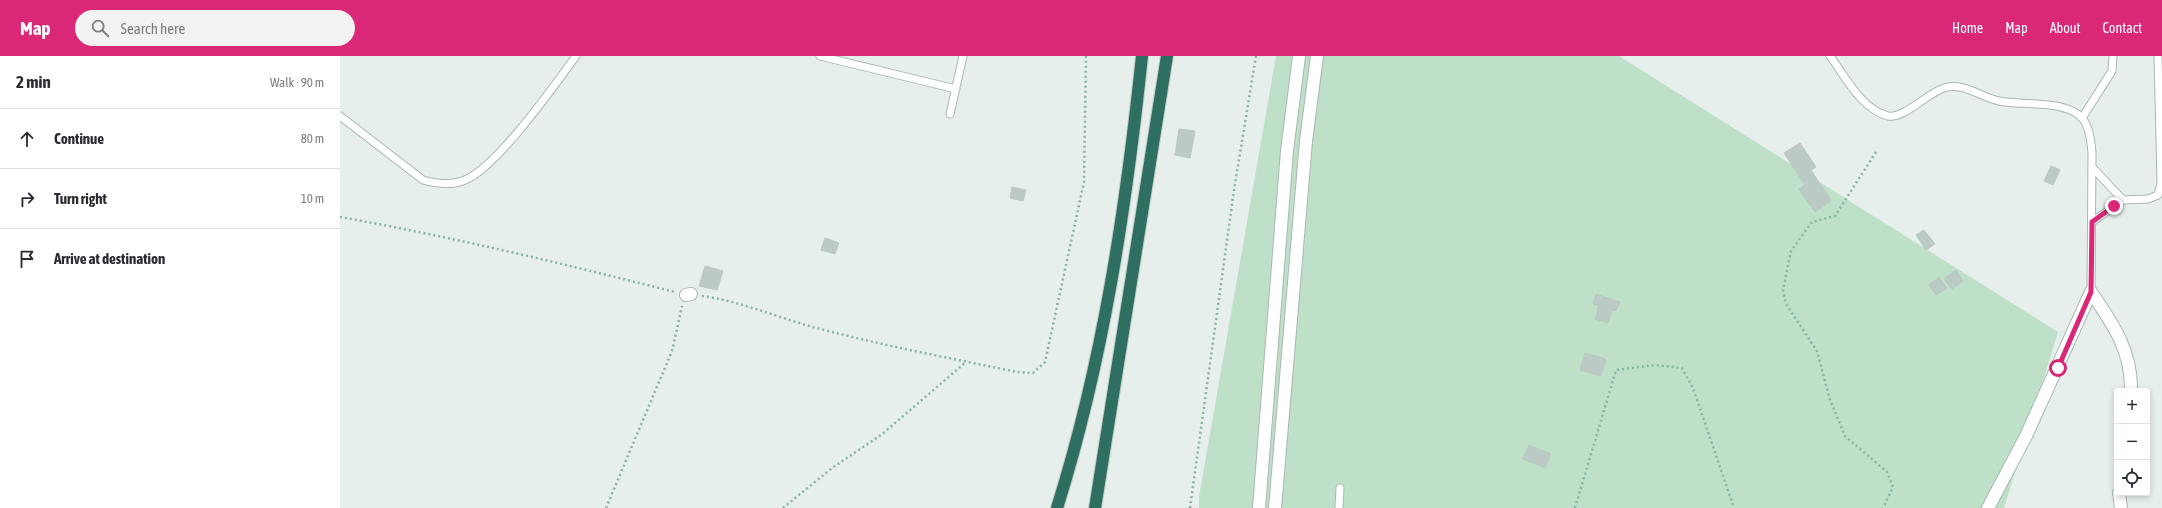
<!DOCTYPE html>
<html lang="en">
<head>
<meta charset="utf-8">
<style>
	:root { --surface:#fff; --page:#f2f2f3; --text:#2b2b33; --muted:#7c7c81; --line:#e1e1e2; --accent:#db2777 }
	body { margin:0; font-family:"Asap Condensed",sans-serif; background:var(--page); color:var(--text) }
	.controls { position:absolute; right:12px; bottom:12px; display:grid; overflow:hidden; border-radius:4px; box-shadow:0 2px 6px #0003 }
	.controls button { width:36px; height:36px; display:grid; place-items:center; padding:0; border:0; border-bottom:1px solid var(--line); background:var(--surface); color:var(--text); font:20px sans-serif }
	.stop { position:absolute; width:12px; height:12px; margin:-9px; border:3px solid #db2777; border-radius:50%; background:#fff }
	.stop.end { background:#db2777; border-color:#fff; box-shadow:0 1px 4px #0008 }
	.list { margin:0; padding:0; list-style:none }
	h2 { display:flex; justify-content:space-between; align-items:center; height:52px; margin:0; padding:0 16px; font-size:17px }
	h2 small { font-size:13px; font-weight:400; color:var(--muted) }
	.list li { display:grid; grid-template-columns:26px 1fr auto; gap:12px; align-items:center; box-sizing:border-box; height:60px; padding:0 16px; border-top:1px solid var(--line) }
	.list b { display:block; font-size:15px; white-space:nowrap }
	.list em { font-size:13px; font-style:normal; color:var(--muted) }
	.icon { flex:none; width:22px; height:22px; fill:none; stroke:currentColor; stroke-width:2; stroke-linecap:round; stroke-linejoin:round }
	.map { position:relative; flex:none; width:1822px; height:452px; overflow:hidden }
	header { display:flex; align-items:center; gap:24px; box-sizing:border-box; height:56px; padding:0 20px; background:var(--accent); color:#fff }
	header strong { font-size:19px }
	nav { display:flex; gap:22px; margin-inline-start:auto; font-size:14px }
	.search { width:280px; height:36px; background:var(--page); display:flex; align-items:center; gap:10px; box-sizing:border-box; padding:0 14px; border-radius:22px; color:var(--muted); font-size:15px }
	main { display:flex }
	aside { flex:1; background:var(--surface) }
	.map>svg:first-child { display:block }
	.green { fill:#bfe0c8 }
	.building { fill:#bbcac4; stroke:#b8c9c2 }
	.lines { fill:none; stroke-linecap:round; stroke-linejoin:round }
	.service-casing { stroke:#a8b8b2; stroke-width:9 }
	.minor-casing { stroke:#a8b8b2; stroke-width:14 }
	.motorway-casing { stroke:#c2cac8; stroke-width:14 }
	.path { stroke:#86b3a5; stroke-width:2.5; stroke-dasharray:2 3; stroke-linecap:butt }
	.service { stroke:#fff; stroke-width:7 }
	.minor { stroke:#fff; stroke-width:12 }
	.motorway { stroke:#2f6f62; stroke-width:12 }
	.route { stroke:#db2777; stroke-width:5 }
</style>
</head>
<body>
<header>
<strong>Map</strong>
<div class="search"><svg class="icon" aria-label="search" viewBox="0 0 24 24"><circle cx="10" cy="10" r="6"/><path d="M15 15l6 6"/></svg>Search here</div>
<nav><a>Home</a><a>Map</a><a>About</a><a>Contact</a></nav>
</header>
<main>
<aside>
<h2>2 min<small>Walk · 90 m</small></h2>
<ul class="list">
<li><svg class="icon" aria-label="ahead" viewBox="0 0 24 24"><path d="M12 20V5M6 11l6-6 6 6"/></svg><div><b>Continue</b></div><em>80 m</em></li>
<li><svg class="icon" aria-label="right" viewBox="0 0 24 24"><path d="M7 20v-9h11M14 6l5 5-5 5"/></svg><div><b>Turn right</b></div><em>10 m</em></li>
<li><svg class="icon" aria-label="arrive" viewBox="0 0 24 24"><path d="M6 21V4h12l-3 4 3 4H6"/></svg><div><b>Arrive at destination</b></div></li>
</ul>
</aside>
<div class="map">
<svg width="1822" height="452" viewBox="0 0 1822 452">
	<rect width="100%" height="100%" fill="#e6efeb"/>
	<path class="green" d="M936,0H1279L1718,276L1664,452H859V441Z"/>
	<path class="building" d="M839,73L855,75L850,102L835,99Z
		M1460,87L1476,111L1471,114L1491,145L1475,156L1459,133L1465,129L1444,97Z
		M1711,110L1720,114L1713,129L1704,125Z
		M672,131L686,134L683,145L670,142Z
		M1584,174L1595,188L1586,194L1576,179Z
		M485,182L499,187L495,198L481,194Z
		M365,210L383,215L377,234L359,230Z
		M1616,214L1623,225L1612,233L1604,223Z
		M1599,221L1607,232L1596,239L1589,229Z
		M1256,238L1280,246L1276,255L1272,254L1268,267L1255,263L1259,250L1253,248Z
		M1245,297L1266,303L1261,320L1240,314Z
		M1189,389L1211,398L1205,412L1183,403Z"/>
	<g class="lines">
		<g class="service-casing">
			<path id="service" d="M480,0L616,33
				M1490,0C1505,20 1521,53 1548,60C1564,63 1587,37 1604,32C1624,26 1640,41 1659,45C1681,50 1727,43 1743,63C1750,73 1751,86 1752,97L1751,236
				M610,58L623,0
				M0,60L83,124C97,128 111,130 125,124C157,111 214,30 236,0
				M1742,62L1772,15L1773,0
				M1752,111L1783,144
				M1752,166L1783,144L1808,143L1818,139L1821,127L1818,0
				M999,452L1000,432"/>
		</g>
		<g class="minor-casing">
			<path id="minor" d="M1751,236C1773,268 1792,295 1791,335
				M346,239L351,238
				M1779,437L1781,452
				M919,452L947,95L959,0
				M935,452L966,85L977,0
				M1648,452L1686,380L1751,236"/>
		</g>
		<g class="motorway-casing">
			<path id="motorway" d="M717,452C763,306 786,152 802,0
				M755,452L827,0"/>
		</g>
		<path class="path" d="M1536,96L1495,160L1472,166L1451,195L1443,234L1446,248L1477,295L1490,344L1505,380L1547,416L1553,431L1543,452
			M0,161C113,181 224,208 335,236
			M362,240C400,245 436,261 473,271C540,289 609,302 677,316L693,317L705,306L744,126L746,0
			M266,452L332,295L342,250
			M443,452L492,412L541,379L626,306
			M850,452L894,134L916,0
			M1235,452L1276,314L1315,309L1342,312L1353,332L1394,452"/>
		<use href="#service" class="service"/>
		<use href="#minor" class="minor"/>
		<use href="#motorway" class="motorway"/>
	</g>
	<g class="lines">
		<path class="route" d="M1718,312L1751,236L1752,166L1774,150"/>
	</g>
</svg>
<div class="controls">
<button>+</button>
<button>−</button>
<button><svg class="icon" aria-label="locate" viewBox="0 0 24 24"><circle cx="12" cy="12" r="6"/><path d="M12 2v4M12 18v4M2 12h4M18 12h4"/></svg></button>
</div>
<div class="stop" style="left:1718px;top:312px"></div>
<div class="stop end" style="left:1774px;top:150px"></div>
</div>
</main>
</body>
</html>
